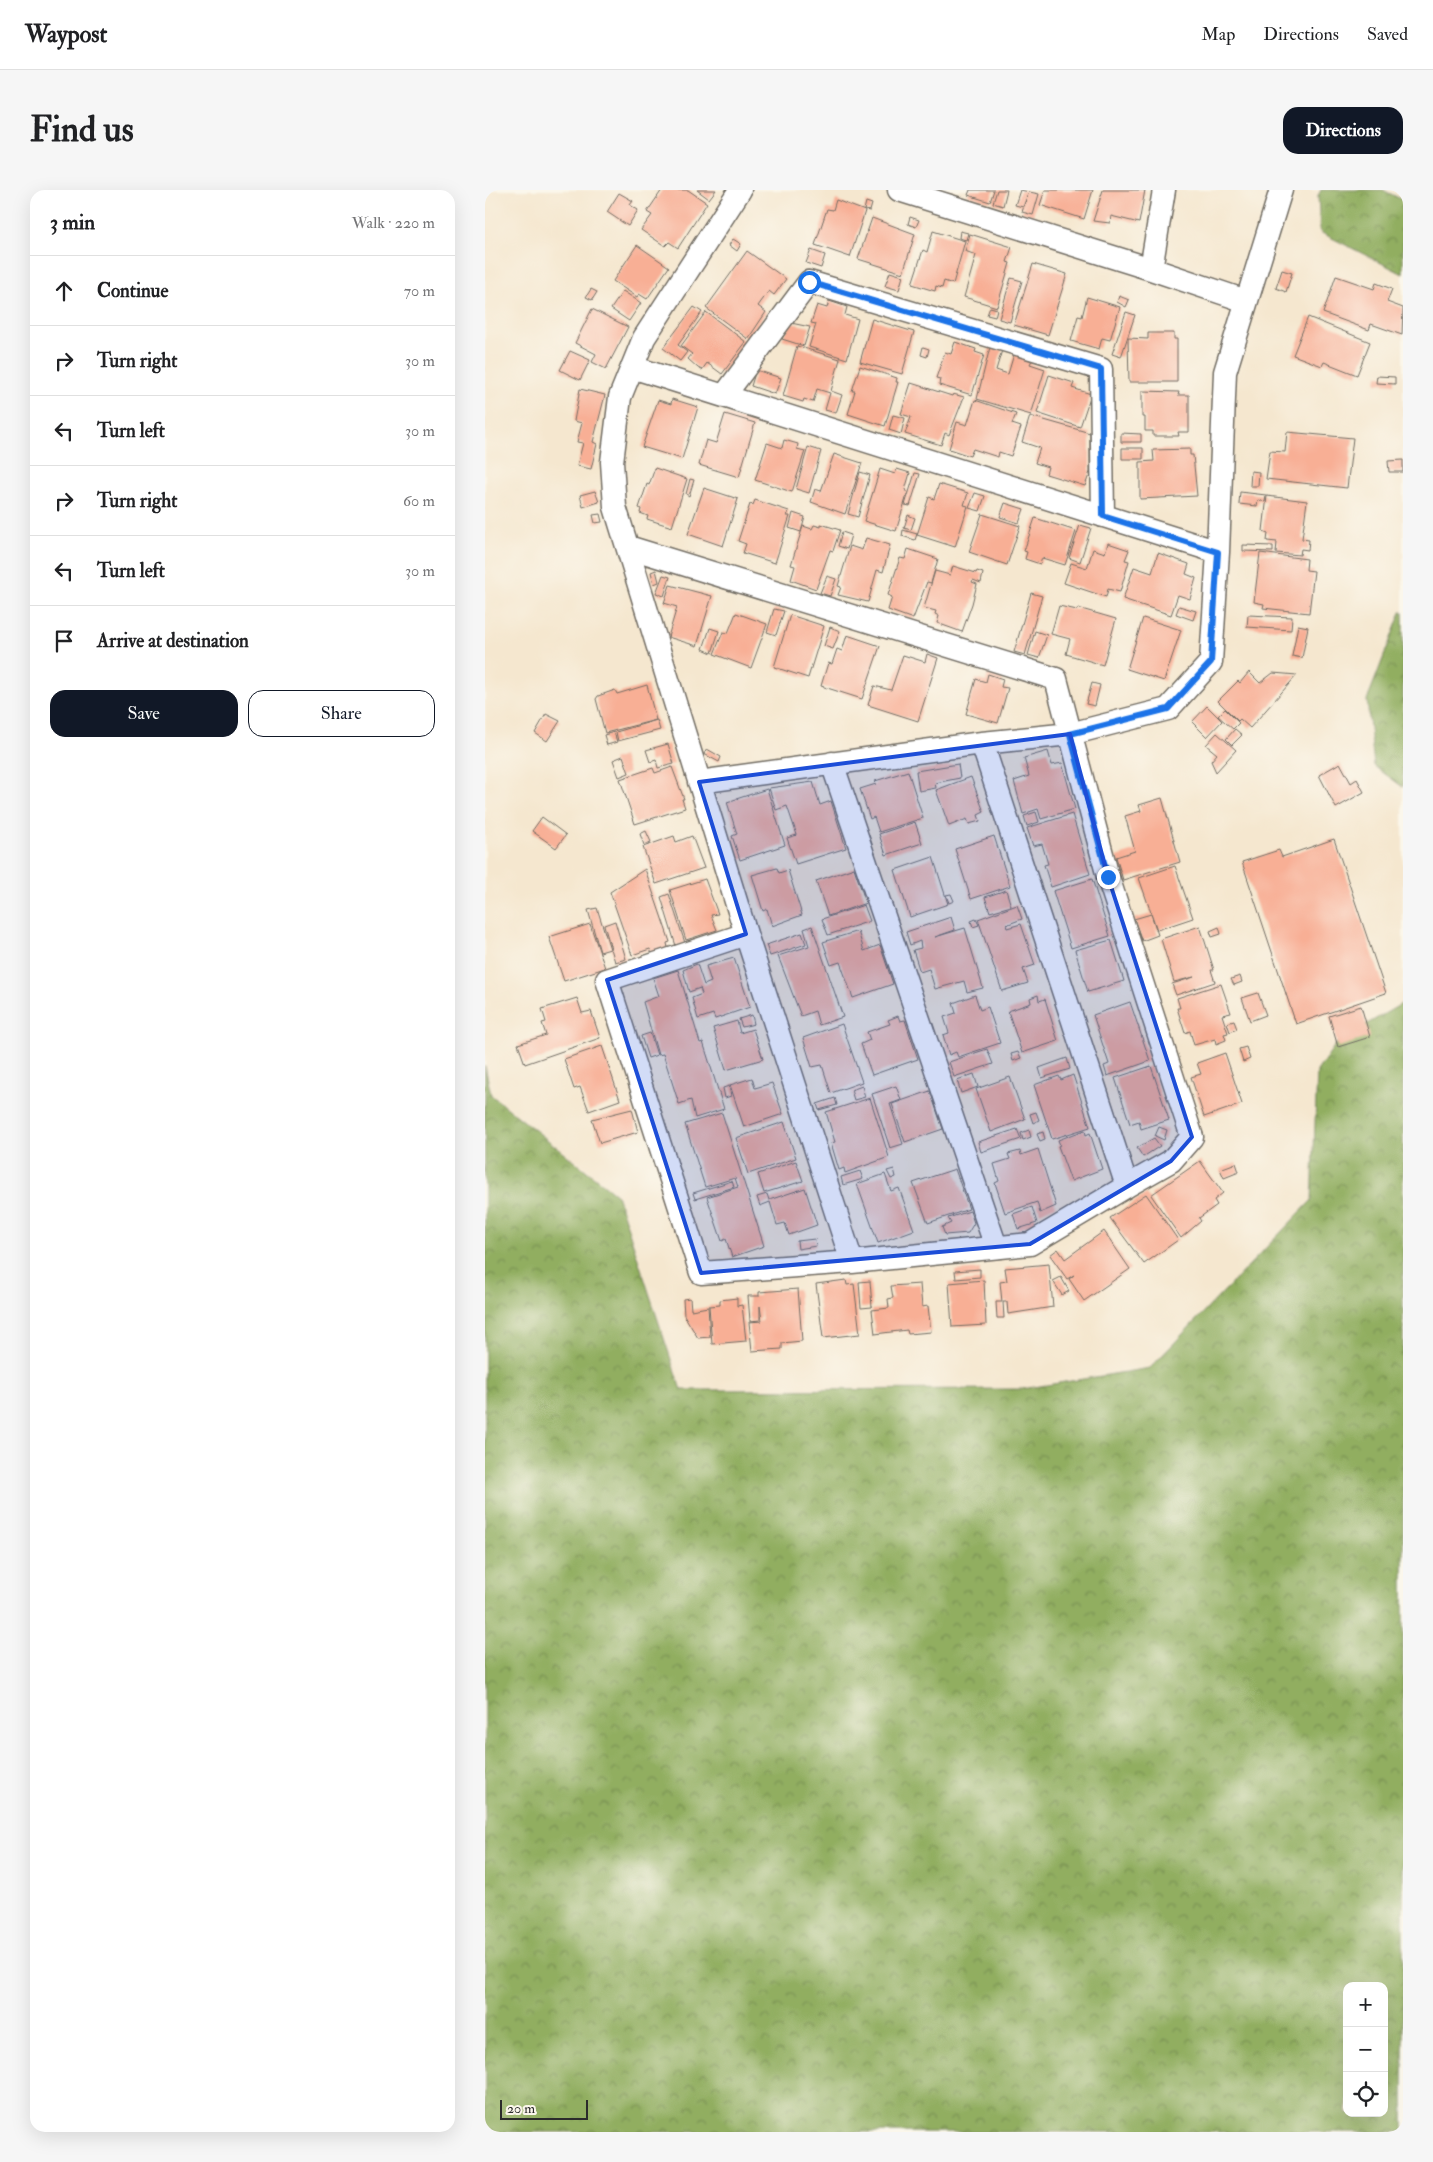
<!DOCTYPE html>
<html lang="en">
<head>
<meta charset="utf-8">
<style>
	:root { --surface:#fff; --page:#f6f6f6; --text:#202124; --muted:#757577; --line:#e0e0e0; --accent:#111827 }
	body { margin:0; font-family:"IM FELL Double Pica",serif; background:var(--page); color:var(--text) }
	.controls { position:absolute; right:15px; bottom:15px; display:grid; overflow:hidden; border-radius:10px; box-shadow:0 5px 20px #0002 }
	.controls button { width:45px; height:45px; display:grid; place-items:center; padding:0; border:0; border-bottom:1px solid var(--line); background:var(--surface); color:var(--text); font:25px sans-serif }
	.scale { position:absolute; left:15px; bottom:12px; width:88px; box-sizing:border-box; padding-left:5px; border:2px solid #2b2b2b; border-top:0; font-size:14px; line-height:18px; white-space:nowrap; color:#2b2b2b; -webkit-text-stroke:4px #fbf7ec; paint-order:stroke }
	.stop { position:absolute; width:15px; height:15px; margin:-11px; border:4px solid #1a73e8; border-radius:50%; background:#fff }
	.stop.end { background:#1a73e8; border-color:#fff; box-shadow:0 1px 5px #0008 }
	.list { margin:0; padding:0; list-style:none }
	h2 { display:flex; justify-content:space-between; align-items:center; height:65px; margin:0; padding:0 20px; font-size:21px }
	h2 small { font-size:16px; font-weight:400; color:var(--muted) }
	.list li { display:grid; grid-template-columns:32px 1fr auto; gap:15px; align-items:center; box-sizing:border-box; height:70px; padding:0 20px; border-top:1px solid var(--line) }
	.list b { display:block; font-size:19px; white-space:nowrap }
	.list em { font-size:16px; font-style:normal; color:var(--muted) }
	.actions { display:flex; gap:10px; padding:15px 20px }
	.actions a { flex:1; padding:11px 0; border:1px solid var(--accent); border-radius:15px; text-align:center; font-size:18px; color:var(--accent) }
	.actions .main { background:var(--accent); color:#fff }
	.icon { flex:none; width:28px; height:28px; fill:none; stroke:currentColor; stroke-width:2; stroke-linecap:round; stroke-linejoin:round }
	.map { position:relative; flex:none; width:918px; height:1942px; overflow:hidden; border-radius:15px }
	header { display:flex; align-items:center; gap:30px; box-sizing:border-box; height:70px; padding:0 25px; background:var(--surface); border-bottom:1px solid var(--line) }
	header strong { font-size:24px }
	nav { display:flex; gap:28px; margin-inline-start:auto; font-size:18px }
	.intro { display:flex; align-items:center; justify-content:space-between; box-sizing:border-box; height:120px; padding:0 30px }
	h1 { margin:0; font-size:35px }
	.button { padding:12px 22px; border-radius:15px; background:var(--accent); color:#fff; font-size:18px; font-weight:700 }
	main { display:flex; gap:30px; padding:0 30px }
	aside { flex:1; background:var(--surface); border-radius:15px; box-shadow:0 5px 20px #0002 }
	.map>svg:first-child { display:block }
	.forest { fill:url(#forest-crowns); stroke:#5e6c46; fill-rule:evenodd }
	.building { fill:#f8af95 }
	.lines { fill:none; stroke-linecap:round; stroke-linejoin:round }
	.street-casing { stroke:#726d64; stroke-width:25 }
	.street { stroke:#fff; stroke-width:22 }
	.route { stroke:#1a73e8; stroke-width:6 }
	.marked { fill:#1d4ed8; fill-opacity:0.2; stroke:#1d4ed8; stroke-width:4; stroke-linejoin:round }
</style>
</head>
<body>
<header>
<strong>Waypost</strong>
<nav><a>Map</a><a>Directions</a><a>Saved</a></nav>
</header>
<div class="intro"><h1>Find us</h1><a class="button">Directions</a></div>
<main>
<aside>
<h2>3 min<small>Walk · 220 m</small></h2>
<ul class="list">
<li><svg class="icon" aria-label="ahead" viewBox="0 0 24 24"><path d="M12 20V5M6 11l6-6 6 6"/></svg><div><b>Continue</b></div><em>70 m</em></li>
<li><svg class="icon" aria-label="right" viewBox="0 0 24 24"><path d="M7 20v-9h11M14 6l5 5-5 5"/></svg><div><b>Turn right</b></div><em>30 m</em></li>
<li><svg class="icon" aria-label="left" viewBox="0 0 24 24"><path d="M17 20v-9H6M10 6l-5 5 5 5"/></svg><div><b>Turn left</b></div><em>30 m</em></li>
<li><svg class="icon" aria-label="right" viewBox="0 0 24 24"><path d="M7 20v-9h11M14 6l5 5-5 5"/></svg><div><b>Turn right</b></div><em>60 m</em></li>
<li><svg class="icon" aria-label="left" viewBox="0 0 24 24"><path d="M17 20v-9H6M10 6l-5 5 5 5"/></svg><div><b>Turn left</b></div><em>30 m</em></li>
<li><svg class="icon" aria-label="arrive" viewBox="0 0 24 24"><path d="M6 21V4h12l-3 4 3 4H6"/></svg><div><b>Arrive at destination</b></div></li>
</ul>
<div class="actions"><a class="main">Save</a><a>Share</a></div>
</aside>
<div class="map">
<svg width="918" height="1942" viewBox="0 0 918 1942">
	<defs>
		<pattern id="forest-crowns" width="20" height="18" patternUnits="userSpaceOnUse" patternTransform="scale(1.25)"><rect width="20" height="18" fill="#91ae61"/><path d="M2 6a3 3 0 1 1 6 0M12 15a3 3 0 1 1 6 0" fill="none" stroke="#778e50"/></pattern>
	</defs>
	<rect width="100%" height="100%" fill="#fbf7ec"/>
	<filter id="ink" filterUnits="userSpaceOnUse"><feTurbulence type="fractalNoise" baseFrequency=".02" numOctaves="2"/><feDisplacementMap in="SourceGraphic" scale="10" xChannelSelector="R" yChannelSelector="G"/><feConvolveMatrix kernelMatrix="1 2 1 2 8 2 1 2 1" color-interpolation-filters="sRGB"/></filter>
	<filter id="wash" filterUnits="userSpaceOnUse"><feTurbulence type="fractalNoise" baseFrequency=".0096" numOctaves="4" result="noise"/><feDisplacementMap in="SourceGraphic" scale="20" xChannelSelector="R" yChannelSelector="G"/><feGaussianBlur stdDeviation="1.12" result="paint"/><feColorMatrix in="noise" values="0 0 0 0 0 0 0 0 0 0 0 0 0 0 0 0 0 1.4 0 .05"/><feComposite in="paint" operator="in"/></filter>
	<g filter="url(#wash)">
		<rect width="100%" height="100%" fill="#f5e7cf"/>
		<path class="forest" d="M836,0H898L918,10V84L835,42L833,6Z
			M916,422H918V597L889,576L882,510Z
			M918,813V1942H0V876L6,905L132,1005L196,1200L537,1199L665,1178L827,1010L832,881L853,851ZM862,1796H899V1923H862Z"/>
		<g id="blocks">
			<path class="building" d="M177,0H203L222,13L193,58L184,52L180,56L156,40L167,25L162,22Z
				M212,0H231L224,9Z
				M485,0H509L505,12L483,5Z
				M512,0H522L518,16L508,13Z
				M535,0L554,4L548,25L537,22L543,4L538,17L530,15Z
				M560,0H608L599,29L555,15Z
				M618,0H660L654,33L626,26L625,33L608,31Z
				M134,3L148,11L145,15L153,20L143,36L122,22Z
				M351,10L380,21L365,67L330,55L342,19L348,20Z
				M381,12L387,14L385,21L379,20Z
				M425,27L434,30L431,37L423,34Z
				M387,28L430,44L418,83L373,69Z
				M448,41L480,51L468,94L459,91L457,98L451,96L450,101L427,94L438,60L442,62Z
				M475,41L483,43L481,50L474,48Z
				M485,44L527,57L522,72L525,73L512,117L479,107L491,65L480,61Z
				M248,49L256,54L252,61L244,55Z
				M152,55L184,77L162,109L154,104L152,107L128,91Z
				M326,60L340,65L336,78L321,73Z
				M262,61L301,89L289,105L284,101L273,116L281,122L263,149L221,118Z
				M548,74L582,84L563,145L529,135Z
				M797,80L807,83L801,102L791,98Z
				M405,82L418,86L414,100L400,96Z
				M851,86L889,99L891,93L907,99L902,112L918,118L917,145L886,134L884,140L838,123Z
				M526,88L537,91L525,132L514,129Z
				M106,99L112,102L107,110L101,107Z
				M138,101L156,113L144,131L126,119Z
				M634,106L644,110L641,117L632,112Z
				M602,107L635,117L625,150L617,148L614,159L586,151L593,126L597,127Z
				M344,111L362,117L360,125L373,129L362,169L324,157L331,134L326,133L332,115L342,118Z
				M209,117L217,122L193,155L202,162L195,171L178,158Z
				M505,117L512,119L510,127L502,125Z
				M107,119L143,137L121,179L107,172L111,164L90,153Z
				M221,122L261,152L237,184L222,173L217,180L213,178L203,169L207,164L196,156Z
				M641,122L650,125L636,167L627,164Z
				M823,127L885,152L872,185L839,172L837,176L808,165Z
				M387,129L429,142L417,184L375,172Z
				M306,133L325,137L319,156L297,149Z
				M663,143H689V149H692V192H644L643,148L663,149Z
				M470,152L491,159L490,162L499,165L487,205L454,195L455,189L451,188L460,162L466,164Z
				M312,156L355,169L346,201L357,205L351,223L340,220L345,203L332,199L328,212L319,209L318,212L298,206Z
				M438,157L444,159L442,167L436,165Z
				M505,157L517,160L511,180L523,184L529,164L547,170L545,174L560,179L546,225L492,209Z
				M85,161L105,170L95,190L75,180Z
				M375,176L412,188L411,192H413L400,236L363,224L370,201H367Z
				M271,180L296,188L290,204L266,196Z
				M564,185L589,193L587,198L606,204L595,237L552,223Z
				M892,186L910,187V194L891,193Z
				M426,193L467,206L468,204L479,207L464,245L460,243L456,255L420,244L426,227L416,224Z
				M95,199L120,205L108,252L112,254L106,279L92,276L98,253L92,252L97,233L89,231Z
				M657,201L694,202L693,205H704V242H693L694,246H668V241H660V227H657Z
				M187,209L213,217L197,269L157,257L173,210L186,214Z
				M490,210L531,224L527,234L536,237L526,266L514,262L513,267L488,259L485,266L464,259L472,232L482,235Z
				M240,224L270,233L254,287L214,275L221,250L231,253Z
				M408,225L420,228L416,244L404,240Z
				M545,226L605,243V282L600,296L561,284L563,277L550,273L555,258L537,252Z
				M802,242L868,248L862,298L781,289L785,261L800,262Z
				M636,243L656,244V252H636Z
				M299,250L313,254L312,259L320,261L307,302L270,290L282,253L297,258Z
				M323,257L336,261L324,303L311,299Z
				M637,258H658V269H637Z
				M705,259V265H708L712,306L655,309V272L669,271L668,260Z
				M349,264L377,273L360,324L326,312L330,299L336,301Z
				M918,270V282H904L903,271Z
				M170,278L202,289L187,337L162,329L163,326L155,323L156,319L154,318L162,294L164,295Z
				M395,279L410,284L412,279L425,283L420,300L423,302L411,341L379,331Z
				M766,281L774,282L773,296H765Z
				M375,282L385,285L373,327L363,324Z
				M430,283L435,284L425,316L420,315Z
				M205,289L209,290L204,306L201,304Z
				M454,294L483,303L479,315L483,316L470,357L432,345L444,307L449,309Z
				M219,298L253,309L238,356L203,344Z
				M110,301L114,312L98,317L95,305Z
				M755,302L781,305L780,312L773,310L772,316L754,314Z
				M490,303L500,306L495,321L484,318Z
				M782,306L822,311L817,349L824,350L823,360L816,359L815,365L791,363L792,352L782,351L783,343L778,341Z
				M270,310L304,321L302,326H305L290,373L258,363L261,354L253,351L265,314L268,315Z
				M520,313L539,319L534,333L515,327Z
				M308,323L320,327L316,342L304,338Z
				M115,324L117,332L110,333L108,325Z
				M497,324L535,336L522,375L484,362Z
				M423,325L430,328L426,340L419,338Z
				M550,328L591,341L580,375L557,368L555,374L540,369L542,362L539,361Z
				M336,334L355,340L348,361L345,360L331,399L306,390L310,376L306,375L318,336L327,339L329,335L336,337Z
				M595,335L606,338L595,372L584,368Z
				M418,340L432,344L430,350L417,346Z
				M357,342L366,345L362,359L353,356Z
				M381,348L405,355L398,382L392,380L383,412L353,405L356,397L353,396L365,356L377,360Z
				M623,353L644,360L640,370L644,371L635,402L623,399L621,407L579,393L586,373L602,378L608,359L620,363Z
				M758,355L788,356V362L758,361Z
				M423,359L453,369L446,393L442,392L428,429L403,420L407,407L403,405L415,368L420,369Z
				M673,363L704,374L701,384L711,388L705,409L693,405L686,425L638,409L649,377L667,383Z
				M775,363L822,369L821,380L829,381L824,423L778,418L779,414L769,412Z
				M468,376L491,383L492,381L498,383L496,393L488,390L487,392L492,394L487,414L477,442L452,433L454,426L450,424L451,421L439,418L450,381L465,385Z
				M171,380L174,392L169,394L166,382Z
				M178,385L185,387L179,406L171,403Z
				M342,386L351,389L345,406L335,403Z
				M185,395L227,406L212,456L183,447L192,417L179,413Z
				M546,403L557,406L540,465L529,462Z
				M574,416L592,420L593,418L631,429L618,475L581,464L585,449L566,444Z
				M694,416L711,421L708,430L691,424Z
				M289,419L299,421L291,445L282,442Z
				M251,423L282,434L266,478L229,464L238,442L243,443Z
				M305,425L339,436L323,488L289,477Z
				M763,425L807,427L806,440L762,437Z
				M658,428L696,440L679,491L642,479Z
				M813,435L823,437L817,468L807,466Z
				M345,437L355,441L348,459L339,456Z
				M225,438L234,441L227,463L218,459Z
				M550,441L562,445L554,468L543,465Z
				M362,445L395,456L377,509L336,496L343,473L347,474L352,459L357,461Z
				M442,464L453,468L433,531L383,515L389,496L406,500L418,465L440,472Z
				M764,482L775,493L788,483L812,485L765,538L755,529L753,531L733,511L753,491L755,493Z
				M503,484L518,489L516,497L523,498L513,533L481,524L491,489L501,492Z
				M607,493L615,495L610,516L601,514Z
				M162,495L171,530L120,543L111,509L113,506L130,500L132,504Z
				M722,516L737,531L722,547L707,532Z
				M740,519L754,533L748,539L733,526Z
				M61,524L75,531L62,551L50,543Z
				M172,530L175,540L133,551L131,542Z
				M750,539L757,545L747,555L741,549Z
				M129,542L132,552L122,555L119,545Z
				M732,543L751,560L731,582L726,571L732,564L721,555Z
				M183,554L189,574L173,578L171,570L165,572L161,560Z
				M222,559L236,567L234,572L219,564Z
				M563,561L567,575L577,573L590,619L556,629L553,619L538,624L529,591L544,586L539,568Z
				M138,566L144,583L134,587L128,570Z
				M855,573L866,593L872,589L879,602L851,618L834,585Z
				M473,574L475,588L450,593L451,598L434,601L431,581Z
				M187,577L199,609H197L200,618L150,634L135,589L168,578L170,583Z
				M423,581L438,628L394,642L389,627L385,629L375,599L391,594L390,591Z
				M486,587L499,622L493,625L495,631L484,634L482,629L464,636L451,600Z
				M328,592L335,615L346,611L361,658L311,674L302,648L312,645L302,616L291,620L284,598Z
				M282,599L300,655L255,670L247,646L252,644L242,612Z
				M677,608L695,672L638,690L631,667L650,661L640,626L656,621L654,615Z
				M551,622L554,632L542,636L539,626Z
				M587,624L605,684L566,697L559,675L563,674L557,654L548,656L542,638Z
				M57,627L81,645L71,658L47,641Z
				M430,632L437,653L401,665L394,644Z
				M161,641L166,652L159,655L155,644Z
				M189,646L191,652L207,646L219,678L171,694L158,657Z
				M509,646L525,696L486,709L470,659Z
				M849,649L901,803L811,834L757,672L794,660L797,667Z
				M448,667L463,714L425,727L410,680Z
				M690,676L708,728L672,740L654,688Z
				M292,678L294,683L303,680L317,725L287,736L282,719L278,721L267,685Z
				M369,678L381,713L343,726L331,691Z
				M160,679L185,752L182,753L183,758L167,764L165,759L147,765L125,702Z
				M220,689L233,724L226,725L232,740L201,750L185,700Z
				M607,689L625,746L586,758L568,701Z
				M521,700L526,716L505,722L500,707Z
				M184,704L200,753L191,756L176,707Z
				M466,704L469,711L464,713L461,705Z
				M379,715L385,731L343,745L337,729Z
				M532,715L537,729L521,735L522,738L536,734L550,775L538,779L543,793L517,801L493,729Z
				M112,718L125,759L115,762L103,720Z
				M666,724L673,745L657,751L649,729Z
				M466,727L470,740L450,747L480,738L498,798L482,802L479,791L450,799L444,779L435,782L428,760L436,758L435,751L425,755L421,742Z
				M491,729L494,735L488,737L486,731Z
				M130,731L141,769L130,772L119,735Z
				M105,734L120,778L79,791L64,747Z
				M327,736L358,827L334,835L330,821L316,826L293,766L324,756L319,739Z
				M715,736L729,780H726L730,792L691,805L687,794L709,787L689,792L676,749Z
				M734,737L736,744L727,747L725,741Z
				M373,741L379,761L395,755L408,794L368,808L355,772L346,775L338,752Z
				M317,743L321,754L285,766L281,755Z
				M626,750L639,791L603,802L590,760Z
				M249,768L265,817L230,829L228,824L213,829L207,808L217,804L215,798L204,802L198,780L212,774L219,795L226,792L221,776Z
				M193,780L215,853L218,852L239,919L210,928L206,910L194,914L178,864L173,865L158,812L174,806L168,788Z
				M755,786L757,792L749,795L746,789Z
				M736,794L746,823L737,825L743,843L739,844L741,850L731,854L730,849L709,855L705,841L700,843L692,818H695L692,808Z
				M773,803L781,825L765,831L757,808Z
				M490,805L495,820L503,817L515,853L473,867L471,862L464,865L458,845L464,843L459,827L471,823L468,813Z
				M553,805L554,811L560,809L573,851L537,863L523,821L546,813L545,808Z
				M92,808L97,823L106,821L115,848L40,874L33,854L61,845L57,833L61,832L57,819Z
				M645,812L665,871L622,886L619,876L624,874L608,825Z
				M876,816L885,847L853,857L844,826Z
				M267,825L269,834L257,837L254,829Z
				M413,826L415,831L420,830L433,869L387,885L376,854L385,850L382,842L405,834L403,830Z
				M252,831L255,843L268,839L278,869L241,880L228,838Z
				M749,831L752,839L745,842L742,833Z
				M357,834L377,892L346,903L337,875L327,877L318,848Z
				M165,843L172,865L163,868L156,846Z
				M117,856L135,910L104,921L95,897L89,899L79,869Z
				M761,857L765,869L758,872L754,859Z
				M502,859L508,874L469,887L464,872Z
				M533,862L536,868L528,871L526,864Z
				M740,863L757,914L719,927L706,887L716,884L712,873Z
				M582,868L585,879L557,888L554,878Z
				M666,876L684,930L656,939L654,931L645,934L630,888Z
				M489,884L493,897L476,903L472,890Z
				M588,885L605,937L567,949L549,895L574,886L576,890Z
				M525,887L540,929L506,942L491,899Z
				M267,888L270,898L287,893L298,924L259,937L245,895Z
				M244,896L246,906L240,908L238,898Z
				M377,896L380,907L369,910L366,900Z
				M411,896L416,910L405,914L418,954L405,958L387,904Z
				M445,901L458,939L420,952L407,914Z
				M350,908L352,915L334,920L332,914Z
				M385,908L404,967L360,983L359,978L354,980L346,953L350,952L341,922Z
				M147,919L153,942L115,953L107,929Z
				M551,922L554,930L548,933L545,924Z
				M237,923L279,1056L247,1067L241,1049L237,1051L222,1007L253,997L250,988L220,997L200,934Z
				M299,932L311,968L263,984L251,948Z
				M674,937L682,940L679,950L670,946Z
				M532,939L536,949L496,962L493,952Z
				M544,940L546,947L538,950L536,943Z
				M600,940L601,945L605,943L617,979L586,991L573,956L575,955L573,950Z
				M558,942L560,949L555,951L552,944Z
				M669,948L675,956L658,967L652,958Z
				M553,959L571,1016L555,1023L552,1012L520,1023L510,993L514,991L509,974L525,969L523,964L535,961L536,965Z
				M311,971L318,991L279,1003L273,984Z
				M715,971L738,1003L729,1010L732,1015L714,1028L716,1031L696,1048L666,1005Z
				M751,973L754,982L739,988L735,979Z
				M409,979L411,987L406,989L402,981Z
				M470,979L484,1019L443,1033L428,993Z
				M375,981L378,989L358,995L356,987Z
				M400,984L406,1001L414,998L429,1040L393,1053L372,994Z
				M247,991L249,997L210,1009L208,1003Z
				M320,998L332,1035L304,1045L300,1033L292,1035L285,1012L275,1016L272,1007L282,1004L284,1010Z
				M661,1004L693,1050L659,1074L625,1028Z
				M547,1017L552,1033L533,1039L528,1024Z
				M485,1021L489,1033L483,1043L460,1045L457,1037L466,1033L463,1028Z
				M619,1041L645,1079L599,1111L584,1089L589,1085L582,1089L565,1065L573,1059L580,1069Z
				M330,1049L331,1056L313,1059L312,1051Z
				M564,1074L568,1117L523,1124L522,1112H518L519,1128H512L511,1112H517L515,1092L522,1091L520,1078Z
				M495,1079V1087L471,1089L470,1081Z
				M576,1087L584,1101L577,1105L568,1091Z
				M361,1090L362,1095L369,1094L375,1144L338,1148L331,1094Z
				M499,1090L501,1135L467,1137L464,1093Z
				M385,1091L387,1117L376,1118L374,1092Z
				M435,1094L437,1117L443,1116L446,1142L423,1144L422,1140L390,1144L387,1120L404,1118L403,1109L408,1108L406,1096Z
				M313,1099L317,1151L297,1153V1159L267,1161L264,1132L277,1131L275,1116V1130L265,1131L263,1106H274V1102Z
				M205,1108L206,1120L223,1117L225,1147L213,1148L199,1125L198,1109Z
				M252,1108V1116L257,1115L261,1151L227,1154L224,1116L235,1115V1110Z"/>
		</g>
	</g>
	<g filter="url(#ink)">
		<use href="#blocks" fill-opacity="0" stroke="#726d64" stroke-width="1"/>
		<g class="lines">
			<g class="street-casing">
				<path id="street" d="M255,0L159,148L135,207L127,272L130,317L261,744L367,1072
					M414,0L666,79L761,111
					M666,79L679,0
					M147,177L733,362
					M239,206L324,92L616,179L618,326
					M143,357L571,489L623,687L707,947L686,971L642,996
					M347,573L511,1057
					M214,592L497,553L585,544L683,519L726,472L733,362L740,182L796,0
					M261,744L122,790L216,1083L367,1072L545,1054L642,996L497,553"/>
			</g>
			<use href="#street" class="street"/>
		</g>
	</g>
	<g class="lines" filter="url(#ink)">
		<path class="route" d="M324,92L616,179L618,326L733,362L726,472L683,519L585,544L623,687"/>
	</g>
	<path class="marked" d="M585,544L623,687L707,947L686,971L545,1054L216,1083L122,790L261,744L214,592Z"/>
</svg>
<div class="controls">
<button>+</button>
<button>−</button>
<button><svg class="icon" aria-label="locate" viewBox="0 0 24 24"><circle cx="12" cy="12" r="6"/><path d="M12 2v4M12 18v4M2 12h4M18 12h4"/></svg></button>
</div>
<div class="scale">20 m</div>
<div class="stop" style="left:324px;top:92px"></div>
<div class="stop end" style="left:623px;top:687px"></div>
</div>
</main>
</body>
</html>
